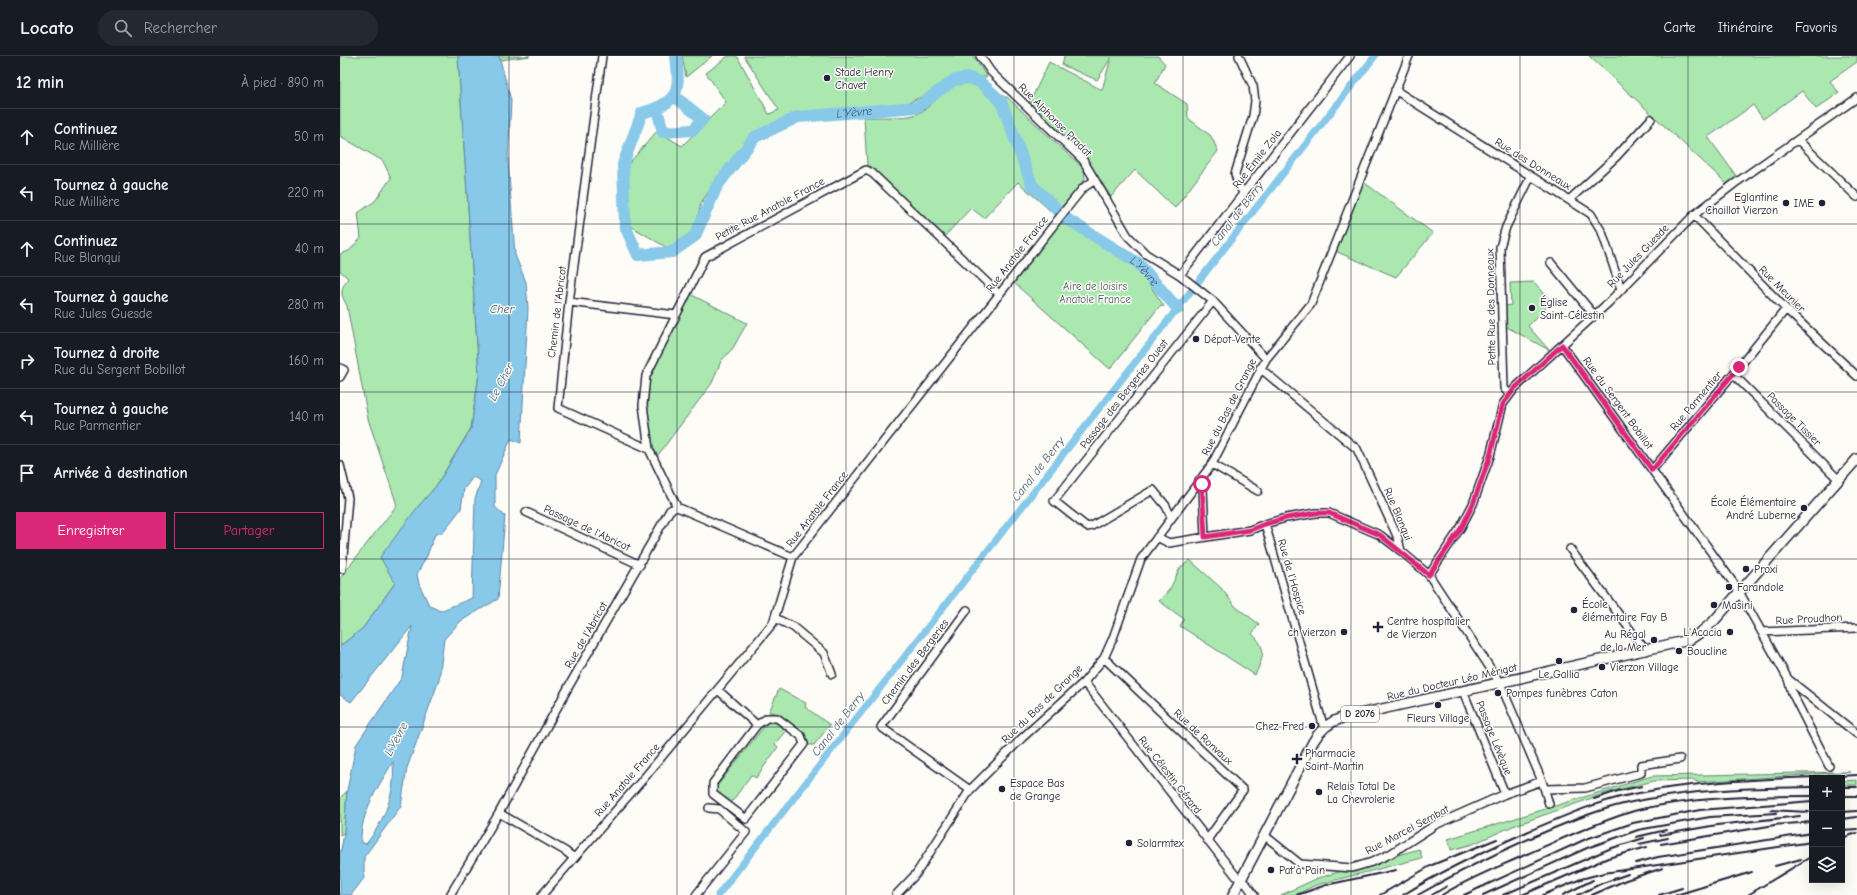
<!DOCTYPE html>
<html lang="fr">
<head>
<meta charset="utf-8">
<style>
	:root { --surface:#171b24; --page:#242831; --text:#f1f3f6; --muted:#9ea1a6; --line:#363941; --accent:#db2777 }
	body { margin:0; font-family:"Comic Neue",sans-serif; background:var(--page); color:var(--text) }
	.controls { position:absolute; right:12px; bottom:12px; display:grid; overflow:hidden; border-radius:0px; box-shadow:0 4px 16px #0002 }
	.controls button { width:36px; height:36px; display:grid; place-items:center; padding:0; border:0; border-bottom:1px solid var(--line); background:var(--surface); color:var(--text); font:20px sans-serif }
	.stop { position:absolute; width:12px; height:12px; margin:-9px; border:3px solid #db2777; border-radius:50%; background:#fff }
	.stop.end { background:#db2777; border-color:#fff; box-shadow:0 1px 4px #0008 }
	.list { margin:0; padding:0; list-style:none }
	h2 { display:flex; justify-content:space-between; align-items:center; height:52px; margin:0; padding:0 16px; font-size:17px }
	h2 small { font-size:13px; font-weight:400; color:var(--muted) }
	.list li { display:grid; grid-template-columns:26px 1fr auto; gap:12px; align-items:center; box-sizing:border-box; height:56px; padding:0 16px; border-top:1px solid var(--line) }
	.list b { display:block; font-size:15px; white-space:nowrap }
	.list p { margin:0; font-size:13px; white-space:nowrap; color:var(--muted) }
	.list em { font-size:13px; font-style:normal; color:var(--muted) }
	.actions { display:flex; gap:8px; padding:12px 16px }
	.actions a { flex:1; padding:9px 0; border:1px solid var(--accent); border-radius:0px; text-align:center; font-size:14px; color:var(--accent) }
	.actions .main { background:var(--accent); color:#fff }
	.icon { flex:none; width:22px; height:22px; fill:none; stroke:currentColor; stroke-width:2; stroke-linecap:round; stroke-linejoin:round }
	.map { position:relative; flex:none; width:1517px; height:839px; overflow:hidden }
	header { display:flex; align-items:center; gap:24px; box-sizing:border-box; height:56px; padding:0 20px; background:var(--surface); border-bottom:1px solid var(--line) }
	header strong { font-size:19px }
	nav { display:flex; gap:22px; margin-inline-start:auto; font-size:14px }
	.search { width:280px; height:36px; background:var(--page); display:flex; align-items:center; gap:10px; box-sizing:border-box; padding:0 14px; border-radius:22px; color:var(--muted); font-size:15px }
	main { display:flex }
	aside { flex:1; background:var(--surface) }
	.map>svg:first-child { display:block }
	.green { fill:#aae8af; stroke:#668575 }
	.water { fill:#88c8e9; stroke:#5f86a3; fill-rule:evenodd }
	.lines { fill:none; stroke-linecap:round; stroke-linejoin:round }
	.canal { stroke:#88c8e9; stroke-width:7 }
	.river { stroke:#88c8e9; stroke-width:12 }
	.minor-casing { stroke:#22223b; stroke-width:10 }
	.major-casing { stroke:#22223b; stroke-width:12 }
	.minor { stroke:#fdfcf7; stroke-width:7 }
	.major { stroke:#fdfcf7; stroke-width:9 }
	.rail { stroke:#22223b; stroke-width:2 }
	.route { stroke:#db2777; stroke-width:5 }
	.grid { fill:none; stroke:#22223b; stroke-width:1; stroke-opacity:0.55 }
	.poi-dot { fill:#22223b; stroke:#fdfcf7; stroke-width:1.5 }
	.labels { text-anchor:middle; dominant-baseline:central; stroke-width:3; stroke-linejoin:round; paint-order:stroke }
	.shield { fill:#fdfcf7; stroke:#646373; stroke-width:1 }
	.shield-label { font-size:10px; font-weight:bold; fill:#22223b }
	.poi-label { font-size:11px; fill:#22223b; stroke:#fdfcf7; text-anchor:start }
	.street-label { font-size:11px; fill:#22223b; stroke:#fdfcf7 }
	.park-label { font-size:11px; fill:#4b5d5e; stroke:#fdfcf7 }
	.water-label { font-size:12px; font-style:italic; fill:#465c78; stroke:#fdfcf7 }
</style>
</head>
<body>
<header>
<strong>Locato</strong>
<div class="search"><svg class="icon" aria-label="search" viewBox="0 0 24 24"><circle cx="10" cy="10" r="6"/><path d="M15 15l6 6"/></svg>Rechercher</div>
<nav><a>Carte</a><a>Itinéraire</a><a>Favoris</a></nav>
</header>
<main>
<aside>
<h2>12 min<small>À pied · 890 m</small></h2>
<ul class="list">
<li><svg class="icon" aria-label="ahead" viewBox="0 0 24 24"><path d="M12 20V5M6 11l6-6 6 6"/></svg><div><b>Continuez</b><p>Rue Millière</p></div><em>50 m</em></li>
<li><svg class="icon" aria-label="left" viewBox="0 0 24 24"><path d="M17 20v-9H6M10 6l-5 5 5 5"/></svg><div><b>Tournez à gauche</b><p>Rue Millière</p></div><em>220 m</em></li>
<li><svg class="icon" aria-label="ahead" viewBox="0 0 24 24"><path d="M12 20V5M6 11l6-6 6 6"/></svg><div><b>Continuez</b><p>Rue Blanqui</p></div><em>40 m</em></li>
<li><svg class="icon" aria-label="left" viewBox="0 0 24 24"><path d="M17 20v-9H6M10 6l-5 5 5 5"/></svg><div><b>Tournez à gauche</b><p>Rue Jules Guesde</p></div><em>280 m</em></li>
<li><svg class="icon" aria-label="right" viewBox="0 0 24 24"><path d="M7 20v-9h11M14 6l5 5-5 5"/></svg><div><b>Tournez à droite</b><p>Rue du Sergent Bobillot</p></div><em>160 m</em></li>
<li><svg class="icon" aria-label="left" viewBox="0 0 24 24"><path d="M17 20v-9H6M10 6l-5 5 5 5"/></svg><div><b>Tournez à gauche</b><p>Rue Parmentier</p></div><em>140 m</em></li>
<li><svg class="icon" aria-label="arrive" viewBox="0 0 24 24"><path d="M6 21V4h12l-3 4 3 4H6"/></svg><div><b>Arrivée à destination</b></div></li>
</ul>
<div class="actions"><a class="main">Enregistrer</a><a>Partager</a></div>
</aside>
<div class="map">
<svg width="1517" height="839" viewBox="0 0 1517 839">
	<rect width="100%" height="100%" fill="#fdfcf7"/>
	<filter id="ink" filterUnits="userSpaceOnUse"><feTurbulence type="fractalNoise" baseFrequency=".025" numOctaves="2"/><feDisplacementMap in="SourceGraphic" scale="8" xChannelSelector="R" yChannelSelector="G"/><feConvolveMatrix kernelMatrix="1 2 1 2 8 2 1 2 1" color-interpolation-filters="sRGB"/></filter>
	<g filter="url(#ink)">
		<path class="green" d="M0,0H118L139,318L131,372L96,430L77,452L55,527L23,572L0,590V522L57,449L28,363L7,250C0,237 0,234 8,222L0,215V198L9,195L21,182L18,157L35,145L51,122L43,105L0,80Z
			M159,0H190L160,4Z
			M342,0H372L346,21Z
			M388,0H397L429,58L439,54L404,0H633L647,21H614L588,38L565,48L455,59L421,73L406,85L374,127L361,147L355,174L329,193L289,169L285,112L317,75L342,90L386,46L366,17Z
			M724,0H818L825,8L815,27L847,48L848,62L871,80L878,95L835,152L795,114L771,141L746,103L689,48L709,6L762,34L771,2L757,24L722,9Z
			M1249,0H1517V6L1490,25L1499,37L1476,53L1462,35L1423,63L1413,49L1368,81L1397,121L1387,128Z
			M622,26L636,29L648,40L667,41L744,113L745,123L715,159L678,126L644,162L631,152L604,181L527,110L524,61C536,61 564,62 574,59C593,53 603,29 622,26Z
			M1022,125L1093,177L1056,221L995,195Z
			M720,166L785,199L808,227L824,250L819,251L770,313L674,227L719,169Z
			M1194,226L1212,246L1188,270L1209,294L1165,270V250L1171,249L1170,227Z
			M348,237L407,267L393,292L381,305L372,327L315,403L311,395L304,349L308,321Z
			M850,504L881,532L896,551L919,568L912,578C928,592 923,602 915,619L840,570L844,563L819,545L830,533L840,512Z
			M439,633L466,647L465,651L490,669L474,689H467C461,676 445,657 429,656Z
			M431,665L436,667L446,674L435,688L438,691L416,722L411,719L391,747L377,737V730L426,668Z
			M1510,716L1357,726L1354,724L1314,725L1269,736L1173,770L1133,788L1111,794L1108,783L1312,720Z
			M1517,724V729H1502V725Z
			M7,735L4,777L0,779V742Z
			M1079,793L1082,802L976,829L955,839H941L978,822Z"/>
		<path class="water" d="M118,0H159L171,44L168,105L175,199L186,226L188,252L181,387L171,383L155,419V451L165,460L158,543L121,565L104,583L99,624L67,712L61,750L24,801V822L11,839H0V799L4,777L7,735L16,689L62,621L72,570L11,646L0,639V590L23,572L55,527L40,501L77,452L96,430L131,373L139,318ZM133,421L141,425L135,443L132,542L100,555L89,549L79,528L77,518L87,500L95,478L102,477L121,453L124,433ZM53,706C56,736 45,764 26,788L21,786C20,757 39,729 53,706Z"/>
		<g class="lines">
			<path class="canal" d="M378,839L1035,0"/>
			<g class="river">
				<path id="s1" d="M336,0C340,35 340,46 302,57L283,108L285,170L298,199L332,196L355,180L377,130L415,81L458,61L577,51L614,24L629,22L640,26L661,45L692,129L727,163L798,207L838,253"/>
				<path d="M317,53L323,76L353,74L363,63L334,40"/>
			</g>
			<g class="minor-casing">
				<path id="minor" d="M262,0L229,246L218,352L309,393L337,451
					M640,0L651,16L743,104L788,180L806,198L840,219L873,245L926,303
					M899,0L913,30L915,45L913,60L895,118L898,128L904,138
					M1055,34L1251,158L1262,176L1281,233
					M1458,84L1517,141
					M1229,144L1276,101L1311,63
					M1354,159L1446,253L1517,320
					M1211,207L1254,259
					M840,219L1010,0
					M229,246L336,259
					M1222,289L1397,532L1448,623L1517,678
					M0,312L4,314L0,321
					M920,312L1017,393L1058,482L1061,495L1089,519L1160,627L1202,725L1209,748
					M1393,318L1499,424
					M1169,338L1164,332L1160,191L1166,171L1191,120
					M309,393L303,349L306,320L365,201L526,114L532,117L659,238
					M872,408L918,435
					M0,409L8,442L2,513L0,512
					M1312,414L1399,311L1446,253
					M859,424L863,432L865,481
					M186,456L300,509
					M831,461L826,450L813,434L752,470L747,471L714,445L873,245
					M925,468L984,672
					M817,481L829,487L910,474L925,468L946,462L976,457H989L1040,479L1061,495
					M1230,493L1306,595
					M1089,519L1121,471L1133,448L1150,400L1163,348L1175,332L1268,247L1354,159L1394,128L1517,42
					M627,554L541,671L630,734
					M435,562L453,571L484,597L492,618
					M1422,576L1517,572
					M764,602L903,734L867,784
					M1448,623L1452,637L1489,710
					M744,626L896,820L907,829L914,839
					M378,634L417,669
					M1123,635L1165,738
					M427,662H437L461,680L464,688L406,763L373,738V727L417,669Z
					M1205,733L1245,732L1301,717V709L1340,703
					M924,779L960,808L1012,812L1032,806L1050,798L1095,769L1165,738L1202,725
					M234,802L225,795L159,757L229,630L330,454L337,451L453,501
					M110,839L159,757
					M202,839L304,722L433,567L453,501L727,152L743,132L755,124
					M356,839L406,776L379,753L369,752
					M556,839L576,818L630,734L682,682L744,626L764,602L773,582L801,503L872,408L926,303L971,248L1069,0"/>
			</g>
			<g class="major-casing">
				<path id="major" d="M893,839L973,686C980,674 989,666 1002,662L1349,584L1361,576L1373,566L1517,403"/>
			</g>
			<use href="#minor" class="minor"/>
			<use href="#major" class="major"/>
			<path class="rail" d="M1502,731H1517
				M1502,740H1517
				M1254,743L1278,735L1302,730
				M1430,754L1469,756
				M1502,756L1517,755
				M1502,763L1517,761
				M1433,769L1472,766
				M1502,774L1517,773
				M1320,779L1377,769L1460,760
				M1296,781L1326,774
				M1502,782L1517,777
				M1299,788L1328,782
				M1321,788L1435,769
				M1296,807L1318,801L1472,777
				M1435,810L1461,803
				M957,839L986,829L1056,814
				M1040,839L1092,809L1157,783
				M1063,839C1103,814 1146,794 1189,775C1224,760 1258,745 1294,738C1367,723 1443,723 1517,719
				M1078,839C1118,816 1158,796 1200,778C1231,765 1264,751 1297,745C1355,733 1414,732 1472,731
				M1092,839L1107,830
				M1102,839C1129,822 1159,811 1187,798C1222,783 1257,766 1294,755C1348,741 1416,740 1472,740
				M1124,839L1246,783L1293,767L1360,754L1472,745
				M1143,839L1247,792L1298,774L1370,761L1436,757
				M1163,839L1269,793L1304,782
				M1182,839L1268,802L1307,791
				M1203,839L1241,823L1264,817L1472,786
				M1223,839L1253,824
				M1238,839L1260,828L1288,818
				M1252,839L1286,824L1323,812
				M1319,839L1342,832
				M1336,839L1412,816
				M1408,839L1472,800"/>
		</g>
	</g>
	<g class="lines" filter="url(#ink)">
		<path class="route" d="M862,428L865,481L910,474L925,468L946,462L976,457H989L1040,479L1089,519L1122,471L1133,448L1150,400L1163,348L1175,332L1222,289L1312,414L1399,311"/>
	</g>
	<path class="grid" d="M169,0V839M337,0V839M506,0V839M674,0V839M843,0V839M1011,0V839M1180,0V839M1348,0V839M0,168H1517M0,336H1517M0,503H1517M0,671H1517"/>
	<g class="poi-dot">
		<circle cx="487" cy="22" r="4"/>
		<circle cx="1446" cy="147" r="4"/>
		<circle cx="1482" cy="147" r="4"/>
		<circle cx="1192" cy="252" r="4"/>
		<circle cx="856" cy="283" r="4"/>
		<circle cx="1464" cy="452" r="4"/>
		<circle cx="1406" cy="513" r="4"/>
		<circle cx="1389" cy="531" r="4"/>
		<circle cx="1374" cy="549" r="4"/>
		<circle cx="1234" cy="554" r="4"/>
		<path d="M1036 565h4v4h4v4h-4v4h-4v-4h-4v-4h4z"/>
		<circle cx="1004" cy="576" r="4"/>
		<circle cx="1390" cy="576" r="4"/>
		<circle cx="1314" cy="584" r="4"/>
		<circle cx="1339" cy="595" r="4"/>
		<circle cx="1219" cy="605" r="4"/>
		<circle cx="1262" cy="611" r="4"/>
		<circle cx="1158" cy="637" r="4"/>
		<circle cx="1098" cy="649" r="4"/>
		<circle cx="972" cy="670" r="4"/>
		<path d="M955 697h4v4h4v4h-4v4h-4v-4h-4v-4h4z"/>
		<circle cx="662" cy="733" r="4"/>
		<circle cx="979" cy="736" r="4"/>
		<circle cx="789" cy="787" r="4"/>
		<circle cx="931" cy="814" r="4"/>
	</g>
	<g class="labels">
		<rect class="shield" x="1001" y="650" width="38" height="16" rx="3"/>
		<g class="shield-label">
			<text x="1020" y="658">D 2076</text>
		</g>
		<g class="poi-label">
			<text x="495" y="16">Stade Henry<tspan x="495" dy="13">Chavet</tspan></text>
			<text x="1438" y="141" text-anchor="end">Eglantine<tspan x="1438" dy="13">Chaillot Vierzon</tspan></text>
			<text x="1474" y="147" text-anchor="end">IME</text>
			<text x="1200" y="246">Église<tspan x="1200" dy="13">Saint-Célestin</tspan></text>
			<text x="864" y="283">Dépot-Vente</text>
			<text x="1456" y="446" text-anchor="end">École Élémentaire<tspan x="1456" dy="13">André Luberne</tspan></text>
			<text x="1414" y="513">Proxi</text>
			<text x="1397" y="531">Farandole</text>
			<text x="1242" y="548">École<tspan x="1242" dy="13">élémentaire Fay B</tspan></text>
			<text x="1382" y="549">Masini</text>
			<text x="1047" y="565">Centre hospitalier<tspan x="1047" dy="13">de Vierzon</tspan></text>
			<text x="996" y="576" text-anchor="end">ch vierzon</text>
			<text x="1382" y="576" text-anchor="end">L'Acacia</text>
			<text x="1306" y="578" text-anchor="end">Au Régal<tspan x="1306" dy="13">de la Mer</tspan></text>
			<text x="1347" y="595">Boucline</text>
			<text x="1270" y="611">Vierzon Village</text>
			<text x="1219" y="618" text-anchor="middle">Le Gallia</text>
			<text x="1166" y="637">Pompes funèbres Caton</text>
			<text x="1098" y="662" text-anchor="middle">Fleurs Village</text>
			<text x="964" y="670" text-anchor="end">Chez Fred</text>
			<text x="965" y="697">Pharmacie<tspan x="965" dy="13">Saint-Martin</tspan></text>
			<text x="670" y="727">Espace Bas<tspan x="670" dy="13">de Grange</tspan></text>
			<text x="987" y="730">Relais Total De<tspan x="987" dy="13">La Chevrolerie</tspan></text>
			<text x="797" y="787">Solarmtex</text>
			<text x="939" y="814">Pat'à Pain</text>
		</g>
		<g class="street-label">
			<text transform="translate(715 64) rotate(45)">Rue Alphonse Pradat</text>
			<text transform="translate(917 103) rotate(-52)">Rue Émile Zola</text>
			<text transform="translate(1193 108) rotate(32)">Rue des Donneaux</text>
			<text transform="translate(430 153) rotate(-28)">Petite Rue Anatole France</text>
			<text transform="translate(677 198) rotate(-52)">Rue Anatole France</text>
			<text transform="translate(1298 200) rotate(-46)">Rue Jules Guesde</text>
			<text transform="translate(1442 233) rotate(45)">Rue Meunier</text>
			<text transform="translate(1151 251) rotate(-91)">Petite Rue des Donneaux</text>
			<text transform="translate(217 256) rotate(-83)">Chemin de l'Abricot</text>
			<text transform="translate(784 338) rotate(-52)">Passage des Bergeries Ouest</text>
			<text transform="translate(1356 345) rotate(-50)">Rue Parmentier</text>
			<text transform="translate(1278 347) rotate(54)">Rue du Sergent Bobillot</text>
			<text transform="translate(889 351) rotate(-63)">Rue du Bas de Grange</text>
			<text transform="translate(1454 363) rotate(45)">Passage Tissier</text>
			<text transform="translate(477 453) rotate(-52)">Rue Anatole France</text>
			<text transform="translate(1058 458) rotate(67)">Rue Blanqui</text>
			<text transform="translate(247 472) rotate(25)">Passage de l'Abricot</text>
			<text transform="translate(952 521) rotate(74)">Rue de l'Hospice</text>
			<text transform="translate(1469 563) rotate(-3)">Rue Proudhon</text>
			<text transform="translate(246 579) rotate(-60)">Rue de l'Abricot</text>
			<text transform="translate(575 606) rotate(-53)">Chemin des Bergeries</text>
			<text transform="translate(1112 626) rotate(-13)">Rue du Docteur Léo Mérigot</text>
			<text transform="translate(702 648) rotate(-44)">Rue du Bas de Grange</text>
			<text transform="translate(863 681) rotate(43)">Rue de Ronvaux</text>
			<text transform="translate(1154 682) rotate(68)">Passage Lévèque</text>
			<text transform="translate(830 719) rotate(52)">Rue Célestin Gérard</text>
			<text transform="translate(287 724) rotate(-49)">Rue Anatole France</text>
			<text transform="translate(1067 774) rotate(-28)">Rue Marcel Sembat</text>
		</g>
		<g class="park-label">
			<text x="755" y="230">Aire de loisirs<tspan x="755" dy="13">Anatole France</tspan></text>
		</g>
		<g class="water-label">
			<text stroke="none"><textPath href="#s1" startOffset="508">L'Yèvre</textPath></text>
			<text transform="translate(897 158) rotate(-52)">Canal de Berry</text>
			<text stroke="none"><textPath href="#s1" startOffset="904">L'Yèvre</textPath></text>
			<text x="162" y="253">Cher</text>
			<text transform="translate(161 326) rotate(-62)">Le Cher</text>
			<text transform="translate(698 413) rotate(-52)">Canal de Berry</text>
			<text transform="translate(498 668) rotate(-52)">Canal de Berry</text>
			<text transform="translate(56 683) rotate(-62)">L'Yèvre</text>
		</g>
	</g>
</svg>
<div class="controls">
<button>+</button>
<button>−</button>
<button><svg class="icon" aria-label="layers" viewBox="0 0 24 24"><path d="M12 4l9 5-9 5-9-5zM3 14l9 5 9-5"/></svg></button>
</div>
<div class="stop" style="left:862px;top:428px"></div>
<div class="stop end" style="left:1399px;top:311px"></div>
</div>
</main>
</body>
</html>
